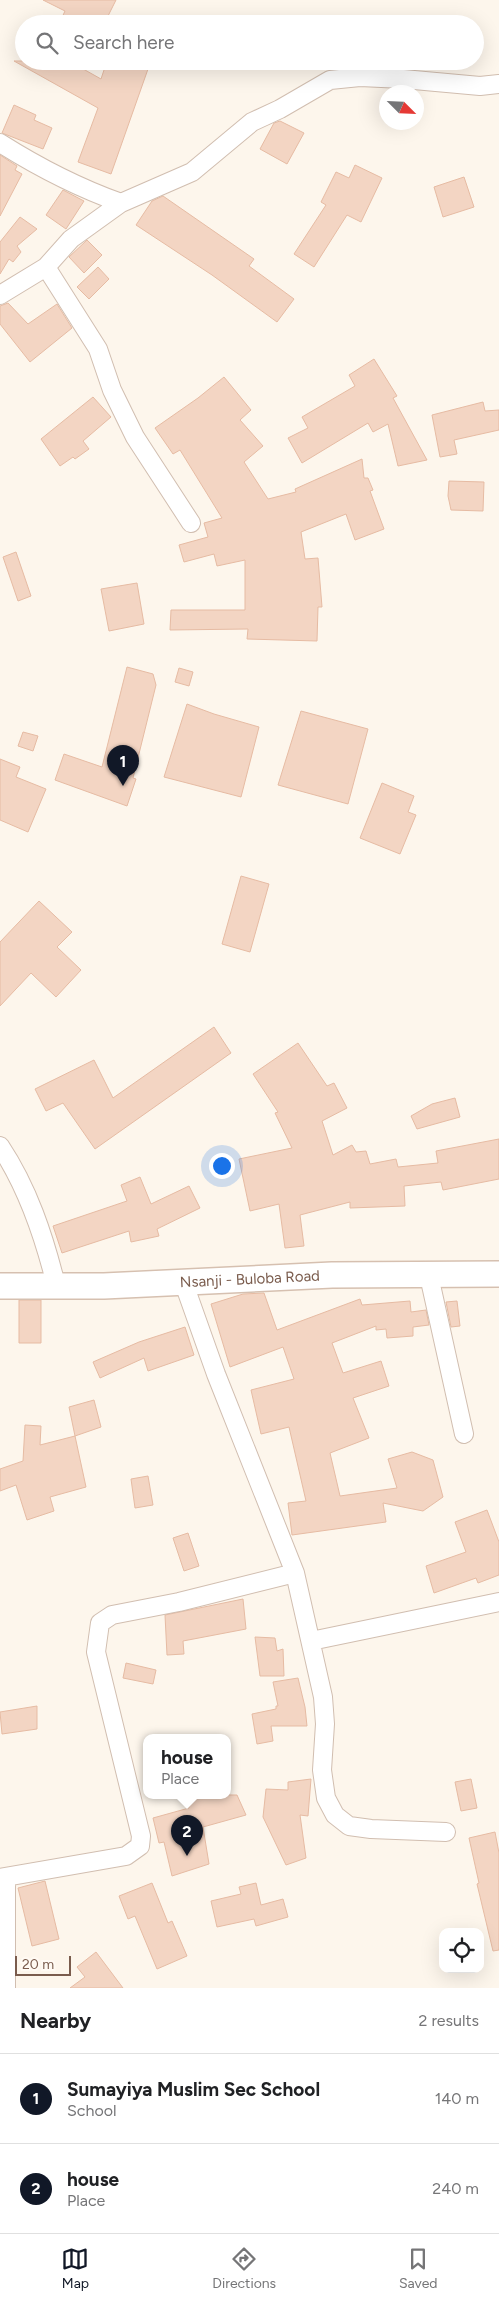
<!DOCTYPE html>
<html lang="en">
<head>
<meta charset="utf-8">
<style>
	:root { --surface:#fff; --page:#f6f6f6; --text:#202124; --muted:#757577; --line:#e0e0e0; --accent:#111827 }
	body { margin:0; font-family:Figtree,sans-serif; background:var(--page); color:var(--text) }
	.controls { position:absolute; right:15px; bottom:15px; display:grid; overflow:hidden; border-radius:10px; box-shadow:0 5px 20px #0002 }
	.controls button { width:45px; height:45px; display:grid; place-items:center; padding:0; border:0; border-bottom:1px solid var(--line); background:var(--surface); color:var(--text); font:25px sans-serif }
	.compass { position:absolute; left:379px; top:85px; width:45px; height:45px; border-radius:50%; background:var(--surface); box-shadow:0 5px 20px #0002; rotate:114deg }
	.scale { position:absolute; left:15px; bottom:12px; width:56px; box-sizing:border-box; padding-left:5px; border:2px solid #7a5c4d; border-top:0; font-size:14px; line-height:18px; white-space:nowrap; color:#7a5c4d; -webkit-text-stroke:4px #fffaf3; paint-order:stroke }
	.you { position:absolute; left:221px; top:1165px; width:18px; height:18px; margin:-12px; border:4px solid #fff; border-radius:50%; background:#1a73e8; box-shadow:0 0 0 8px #1a73e833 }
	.badge { display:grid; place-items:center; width:32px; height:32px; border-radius:50%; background:var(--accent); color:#fff; font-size:16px; font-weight:700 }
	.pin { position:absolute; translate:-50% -41px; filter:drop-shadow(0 1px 2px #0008) }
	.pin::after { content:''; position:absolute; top:26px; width:18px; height:15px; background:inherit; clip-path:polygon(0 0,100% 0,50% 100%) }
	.popup { position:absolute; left:143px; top:1734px; width:88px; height:65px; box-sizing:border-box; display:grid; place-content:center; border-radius:10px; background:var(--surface); filter:drop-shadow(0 1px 4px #0005); font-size:16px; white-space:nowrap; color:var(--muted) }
	.popup b { font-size:19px; color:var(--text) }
	.popup::after { content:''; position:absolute; left:50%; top:100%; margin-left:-10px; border:10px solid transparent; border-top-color:var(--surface) }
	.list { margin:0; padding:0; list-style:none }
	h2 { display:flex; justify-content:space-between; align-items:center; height:65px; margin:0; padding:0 20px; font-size:21px }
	h2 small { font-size:16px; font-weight:400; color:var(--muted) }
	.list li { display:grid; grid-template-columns:32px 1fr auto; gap:15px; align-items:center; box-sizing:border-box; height:90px; padding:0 20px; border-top:1px solid var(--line) }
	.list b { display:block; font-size:19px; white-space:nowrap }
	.list p { margin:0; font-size:16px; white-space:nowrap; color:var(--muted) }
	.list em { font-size:16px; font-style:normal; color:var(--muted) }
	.icon { flex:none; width:28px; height:28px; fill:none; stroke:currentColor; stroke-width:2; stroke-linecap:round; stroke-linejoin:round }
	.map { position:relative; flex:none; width:499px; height:1988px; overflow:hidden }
	.search { position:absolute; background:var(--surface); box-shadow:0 5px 20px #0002; left:15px; right:15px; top:15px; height:55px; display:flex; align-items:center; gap:12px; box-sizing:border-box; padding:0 18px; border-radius:28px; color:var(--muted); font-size:19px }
	.sheet { height:245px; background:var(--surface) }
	nav { display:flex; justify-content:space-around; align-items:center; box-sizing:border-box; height:70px; border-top:1px solid var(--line); background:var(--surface); font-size:14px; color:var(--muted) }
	nav a { display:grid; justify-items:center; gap:2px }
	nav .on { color:var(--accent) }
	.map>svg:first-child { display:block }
	.building { fill:#f3d5c3; stroke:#e6bba3 }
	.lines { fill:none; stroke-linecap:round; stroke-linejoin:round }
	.street-casing { stroke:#d1beb0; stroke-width:20 }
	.secondary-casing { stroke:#d6c0b0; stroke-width:28 }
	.street { stroke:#fff; stroke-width:18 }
	.secondary { stroke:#fff; stroke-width:25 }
	.labels { text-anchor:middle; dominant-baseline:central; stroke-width:5; stroke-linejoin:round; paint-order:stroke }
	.street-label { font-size:15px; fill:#7a5c4d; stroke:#fffaf3 }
</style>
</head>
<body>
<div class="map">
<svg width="499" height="1988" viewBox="0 0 499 1988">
	<rect width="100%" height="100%" fill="#fdf6ec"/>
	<path class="building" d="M43,0H116L104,24H59L65,11Z
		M14,61H69L101,79L107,61H127L148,69L111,174L78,162L98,108Z
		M14,105L36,115L34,120L52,128L43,149L2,133Z
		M280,121L304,133L287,164L260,149L274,123Z
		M0,155L17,166L15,170L22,174L0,216Z
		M355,165L382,178L361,222L347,215L314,267L294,254L326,205L321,202L336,172L349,178Z
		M464,177L474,207L443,217L434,187Z
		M63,190L84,201L66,229L46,215Z
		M163,196L254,259L249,266L294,299L277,322L212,275L136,225L152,201Z
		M20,217L37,229L17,246L21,252L13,262L9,259L0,274V242Z
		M87,240L102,255L84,273L69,257Z
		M98,267L109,279L89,299L77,287Z
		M8,303L28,324L57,304L72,328L30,362L0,324V306Z
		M374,359L397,396L393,398L427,460L398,466L388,424L373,432L368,423L302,463L288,438L308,428L302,417L355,386L349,375Z
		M224,377L251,410L240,420L263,446L244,462L268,499L296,492L295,489L362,459L364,478H368L373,490L370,491L384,529L355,540L346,514L301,532L305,559L318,558L322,607H318L317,641L247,639L248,629L170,630L171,610H245V560L217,566L214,554L184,562L179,545L208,537L204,523L222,518L180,450L173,454L155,428L198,398Z
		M93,397L111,417L83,441L89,449L75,459L73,457L60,466L41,439Z
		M483,402L485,411L499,410V430L454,440L457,454L440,457L432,415Z
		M449,481L484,482L483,511L451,510L448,496Z
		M16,552L31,596L18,601L3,557Z
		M137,583L144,624L109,631L101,589Z
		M127,667L153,674L156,685L133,778L136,779L127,806L55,780L64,754L102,767Z
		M179,668L193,672L189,686L175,682Z
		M187,704L214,714L259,727L241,797L164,777Z
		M301,711L368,729L348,804L278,785Z
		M23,732L38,736L33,751L18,746Z
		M0,759L20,767L16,777L46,789L28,832L0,820Z
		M382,783L414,796L408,812L416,815L400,854L360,838Z
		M241,876L269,884L250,952L222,944Z
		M39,901L72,932L57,947L81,970L56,997L31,973L0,1006V942Z
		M214,1027L231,1053L95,1149L63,1103L46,1111L35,1089L94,1060L113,1098Z
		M298,1043L327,1086L334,1083L347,1108L322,1121L333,1155L352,1145L356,1152L366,1151L370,1164L396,1159L398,1167L438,1163L436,1151L499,1139V1179L443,1190L441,1182L404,1186L405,1206L350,1208V1202L300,1215L304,1246L285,1248L279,1204L250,1211L239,1159L292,1148L275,1113L278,1112L253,1074Z
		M455,1098L460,1117L417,1129L411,1116L432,1104Z
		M140,1177L151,1204L189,1186L200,1208L157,1229L159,1236L131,1242L129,1231L62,1253L53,1226L127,1201L121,1185Z
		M264,1293L277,1330L360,1299L362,1305L410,1301L411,1312L426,1310L429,1325L413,1327V1336L387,1338L386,1329L376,1330V1326L332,1343L343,1373L381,1361L389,1386L353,1398L369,1438L330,1453L340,1496L397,1488L388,1459L412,1452L433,1460L443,1497L423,1511L383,1503L386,1522L292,1535L288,1503L306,1501L289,1427L261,1434L251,1390L294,1379L283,1347L230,1367L211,1304L243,1294Z
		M19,1300H41V1343H19Z
		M457,1301L460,1326L451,1327L446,1302Z
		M185,1327L194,1355L148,1371L144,1358L100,1378L93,1362L139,1342Z
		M94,1400L101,1427L75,1436L69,1407Z
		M25,1425L41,1426L40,1445L75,1436L86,1487L50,1497L54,1511L27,1520L16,1485L0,1491V1469L23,1461Z
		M148,1476L153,1505L135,1508L131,1479Z
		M487,1510L499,1542V1575L478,1583L476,1578L434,1593L426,1566L466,1552L455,1522Z
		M188,1533L199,1566L184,1571L173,1538Z
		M243,1599L246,1629L183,1641L184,1654L167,1655L165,1615Z
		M255,1637L275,1638L277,1651L283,1649L284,1676H260Z
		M126,1663L156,1670L153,1684L123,1678Z
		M298,1678L305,1707L307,1726H271L273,1741L257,1744L252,1714L276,1709V1706H278L273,1682Z
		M37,1706V1729L2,1734L0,1712Z
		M311,1779L308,1816L300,1815L306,1858L286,1865L263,1817L266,1789L288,1790V1782Z
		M471,1779L477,1808L461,1811L455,1782Z
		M187,1795H237L246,1815L203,1827L209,1864L172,1876L164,1842L159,1843L153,1818L189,1808Z
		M495,1832L499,1853V1950L493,1951L477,1884L479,1883L469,1838Z
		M45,1881L59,1939L32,1946L18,1888Z
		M152,1883L168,1923L172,1921L187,1956L157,1969L135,1916L128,1919L119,1896Z
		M256,1883L261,1905L283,1899L288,1917L256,1926L254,1919L217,1927L211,1901L241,1894L239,1887Z
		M96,1952L123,1988H70L85,1977L77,1967Z"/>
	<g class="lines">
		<g class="street-casing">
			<path id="street" d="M0,143C38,167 79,188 121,203
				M46,267L98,349L112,390L135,437L191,523
				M0,295L46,267L71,239L121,203L192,172L252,122L280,109L330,80L360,77L403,79L480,86L499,84
				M0,1146C28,1188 44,1236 56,1285
				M429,1276L464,1434
				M183,1281L216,1374L295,1573L323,1697L325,1724L322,1770L326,1798L335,1815L349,1826L371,1829L446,1832
				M311,1641L499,1602
				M0,1878L126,1856L140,1846L141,1836L96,1652L100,1623L112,1615L179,1602L295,1573
				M6,1988V1878"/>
		</g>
		<g class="secondary-casing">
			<g id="secondary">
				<path id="s1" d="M0,1286H104L332,1275L499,1274"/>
			</g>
		</g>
		<use href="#street" class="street"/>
		<use href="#secondary" class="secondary"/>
	</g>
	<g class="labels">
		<g class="street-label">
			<text stroke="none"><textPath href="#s1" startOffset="250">Nsanji - Buloba Road</textPath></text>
		</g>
	</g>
</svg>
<div class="controls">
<button><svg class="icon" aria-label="locate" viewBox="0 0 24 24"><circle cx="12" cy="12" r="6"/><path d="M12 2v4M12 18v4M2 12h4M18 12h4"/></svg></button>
</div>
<svg class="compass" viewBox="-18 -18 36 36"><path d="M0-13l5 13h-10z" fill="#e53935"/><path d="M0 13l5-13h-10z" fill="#757577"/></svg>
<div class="scale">20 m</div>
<div class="you"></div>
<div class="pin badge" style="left:123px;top:786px">1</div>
<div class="pin badge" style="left:187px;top:1856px">2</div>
<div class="popup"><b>house</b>Place</div>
<div class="search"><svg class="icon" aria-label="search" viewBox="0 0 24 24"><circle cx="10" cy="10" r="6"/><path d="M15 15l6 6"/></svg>Search here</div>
</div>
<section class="sheet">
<h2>Nearby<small>2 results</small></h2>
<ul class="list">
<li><span class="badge">1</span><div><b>Sumayiya Muslim Sec School</b><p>School</p></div><em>140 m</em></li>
<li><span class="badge">2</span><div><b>house</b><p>Place</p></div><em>240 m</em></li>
</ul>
</section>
<nav>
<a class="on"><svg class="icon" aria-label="map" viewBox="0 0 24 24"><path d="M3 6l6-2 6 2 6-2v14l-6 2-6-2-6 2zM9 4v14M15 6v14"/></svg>Map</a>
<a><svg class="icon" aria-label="directions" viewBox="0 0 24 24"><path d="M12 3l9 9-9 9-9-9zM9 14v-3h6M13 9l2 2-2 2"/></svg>Directions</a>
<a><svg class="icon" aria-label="saved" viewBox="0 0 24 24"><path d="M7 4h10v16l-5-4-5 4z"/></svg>Saved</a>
</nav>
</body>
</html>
